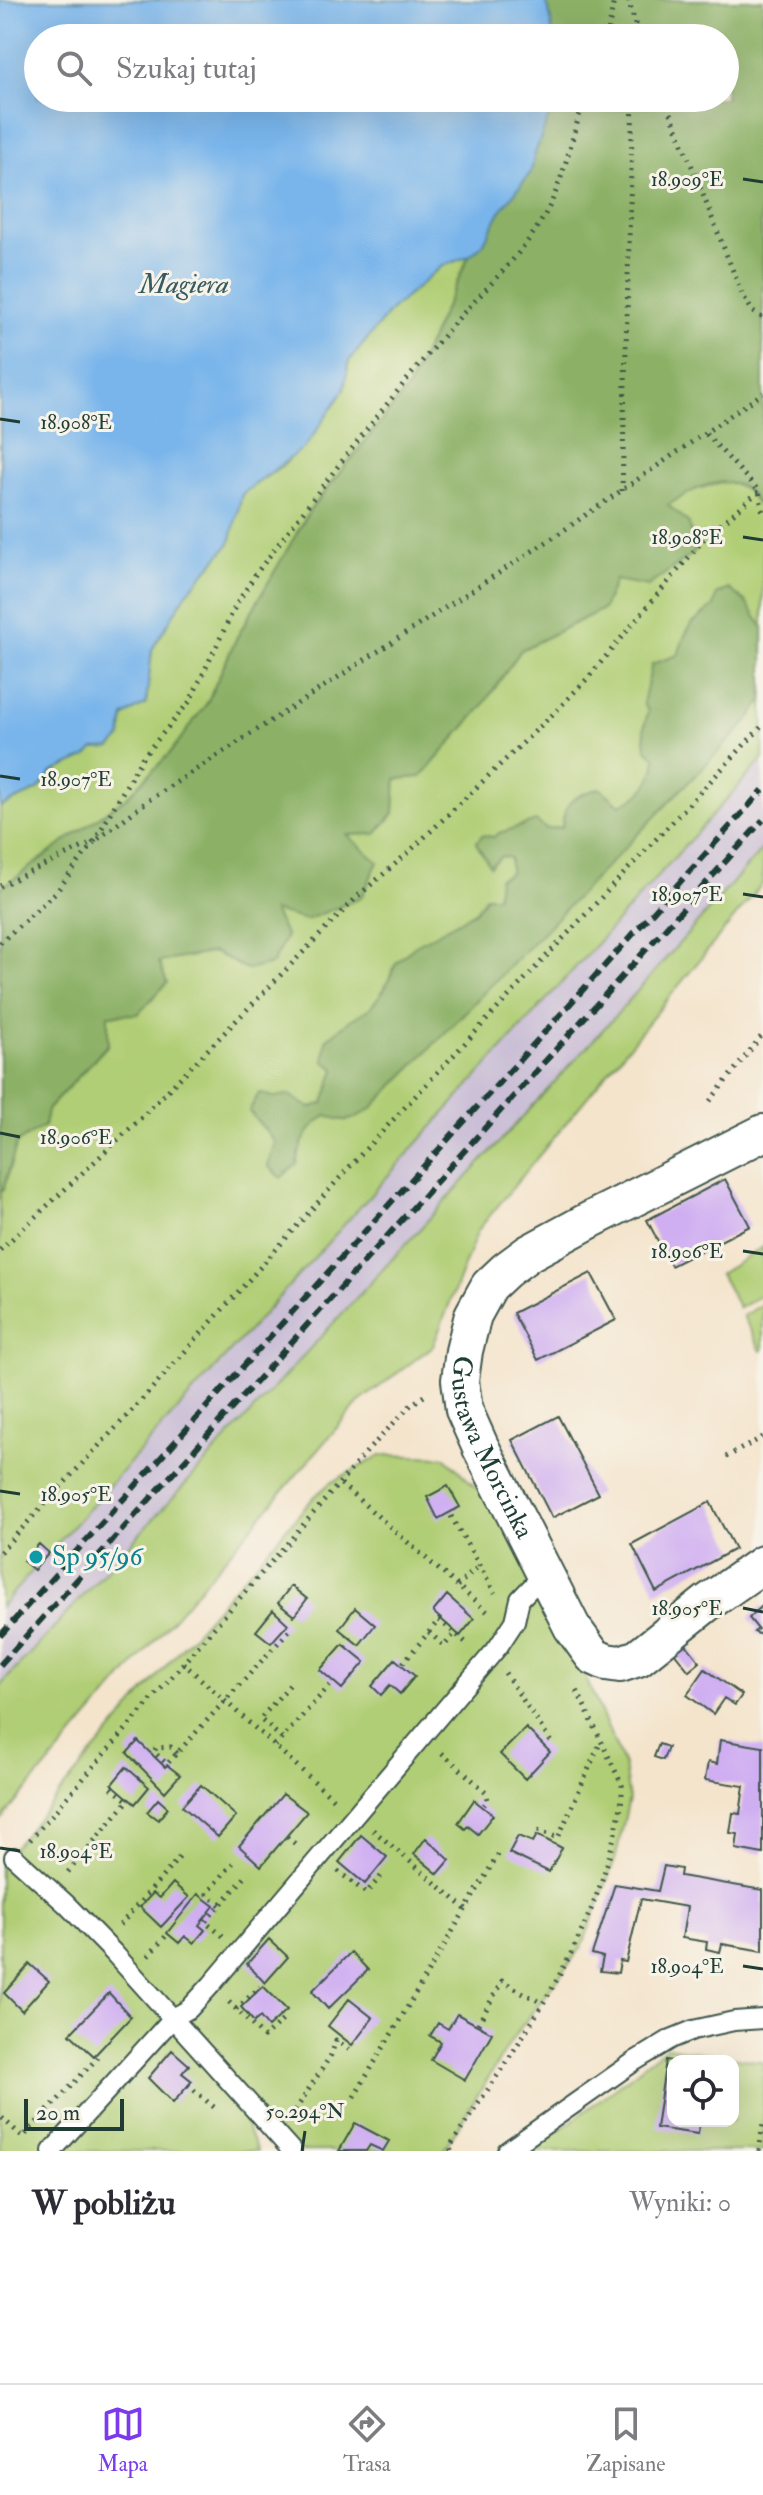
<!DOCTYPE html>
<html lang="pl">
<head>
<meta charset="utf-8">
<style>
	:root { --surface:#fff; --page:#f2f2f3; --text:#2b2b33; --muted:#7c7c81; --line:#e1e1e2; --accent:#7c3aed }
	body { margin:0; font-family:"IM FELL Double Pica",serif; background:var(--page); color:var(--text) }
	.controls { position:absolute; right:24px; bottom:24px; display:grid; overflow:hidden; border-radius:16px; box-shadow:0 8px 32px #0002 }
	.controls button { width:72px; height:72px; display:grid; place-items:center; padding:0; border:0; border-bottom:2px solid var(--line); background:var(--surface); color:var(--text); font:40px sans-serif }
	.scale { position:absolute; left:24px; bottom:20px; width:100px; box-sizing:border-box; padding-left:8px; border:4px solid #1f3d34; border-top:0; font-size:22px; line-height:28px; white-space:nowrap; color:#1f3d34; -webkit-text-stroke:6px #f7f3e8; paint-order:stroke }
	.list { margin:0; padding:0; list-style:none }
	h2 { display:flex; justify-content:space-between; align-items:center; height:104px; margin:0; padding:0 32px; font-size:34px }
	h2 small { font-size:26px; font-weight:400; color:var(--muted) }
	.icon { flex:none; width:44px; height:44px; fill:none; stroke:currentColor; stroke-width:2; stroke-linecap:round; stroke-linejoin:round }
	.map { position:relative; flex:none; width:763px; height:2151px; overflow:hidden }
	.search { position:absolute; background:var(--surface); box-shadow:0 8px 32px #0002; left:24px; right:24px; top:24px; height:88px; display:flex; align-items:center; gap:20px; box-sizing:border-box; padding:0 28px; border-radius:44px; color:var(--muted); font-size:30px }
	.sheet { height:232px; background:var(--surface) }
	nav { display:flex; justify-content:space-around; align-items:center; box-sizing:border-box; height:112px; border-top:2px solid var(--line); background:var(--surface); font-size:22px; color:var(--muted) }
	nav a { display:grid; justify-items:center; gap:4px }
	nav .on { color:var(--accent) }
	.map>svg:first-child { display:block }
	.industrial { fill:#cabfd6 }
	.green { fill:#b0ce74; stroke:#688654; stroke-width:2; fill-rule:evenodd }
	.forest { fill:#8cb166; stroke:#56774d; stroke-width:2 }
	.water { fill:#79b5eb; stroke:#4c7990; stroke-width:2 }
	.building { fill:#cfaef2 }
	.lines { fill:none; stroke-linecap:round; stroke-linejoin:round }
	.service-casing { stroke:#3f564b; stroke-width:22 }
	.minor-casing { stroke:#3f564b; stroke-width:40 }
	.path { stroke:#3f564b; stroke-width:5; stroke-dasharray:2 6; stroke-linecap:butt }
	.service { stroke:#fff; stroke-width:18 }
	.minor { stroke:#fff; stroke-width:36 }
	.rail { stroke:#1f3d34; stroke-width:6; stroke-dasharray:12 6; stroke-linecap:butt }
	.ticks { fill:none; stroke:#1f3d34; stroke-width:3 }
	.culture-dot { fill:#0f9aa8; stroke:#f7f3e8; stroke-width:3 }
	.labels { text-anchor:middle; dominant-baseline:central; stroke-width:6; stroke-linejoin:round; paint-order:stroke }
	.street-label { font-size:26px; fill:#1f3d34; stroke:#f7f3e8 }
	.culture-label { font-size:26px; fill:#0d838f; stroke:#f7f3e8; text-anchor:start }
	.water-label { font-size:28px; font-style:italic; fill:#365b62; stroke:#f7f3e8 }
	.ticks-label { font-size:20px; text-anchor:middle; fill:#1f3d34; stroke:#f7f3e8; stroke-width:6; stroke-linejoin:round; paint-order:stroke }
</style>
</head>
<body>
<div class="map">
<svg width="763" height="2151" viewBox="0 0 763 2151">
	<rect width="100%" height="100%" fill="#f7f3e8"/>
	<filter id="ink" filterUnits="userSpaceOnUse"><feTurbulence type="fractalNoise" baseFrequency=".0125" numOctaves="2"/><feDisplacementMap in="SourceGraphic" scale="16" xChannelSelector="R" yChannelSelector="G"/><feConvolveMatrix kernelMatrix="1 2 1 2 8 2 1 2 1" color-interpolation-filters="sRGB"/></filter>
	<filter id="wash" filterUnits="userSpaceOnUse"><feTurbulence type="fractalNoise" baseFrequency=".006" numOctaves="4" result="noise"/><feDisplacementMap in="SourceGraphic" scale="32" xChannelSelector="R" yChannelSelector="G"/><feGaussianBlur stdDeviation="1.8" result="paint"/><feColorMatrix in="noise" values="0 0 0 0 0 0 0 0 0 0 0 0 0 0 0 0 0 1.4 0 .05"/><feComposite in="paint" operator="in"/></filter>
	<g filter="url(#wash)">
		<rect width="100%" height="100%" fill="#f4e4cc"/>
		<path class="industrial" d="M763,759V848L619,1012L0,1686V1607Z"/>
		<path class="green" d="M469,256L408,388L310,510L237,637L207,703L170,753L128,796L0,889V807L38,790L52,772L86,757L94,749L111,748L124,716L146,704L152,650L186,594L230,543L242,494L286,463L344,390L349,361L392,309L442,266Z
			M726,481L746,489L763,514V759L0,1607V1192L3,1190L17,1143L44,1126L47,1110L108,1045V1014L159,962L214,952L248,970L272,911L346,835L376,833L394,813L395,778L421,777L481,708L521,650L603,609L615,580L667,505L690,491Z
			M763,848V883L478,1230L433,1346L358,1403L0,1821V1686L619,1012Z
			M763,1247V1294L739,1308L720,1274Z
			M763,1304V1350L761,1351L743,1316Z
			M381,1455L445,1457L511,1522L566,1633L624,1765L629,1799L615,1860L582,1947L515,2035L443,2151H301L245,2106L240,2112L257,2151H0V1864L165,1667L314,1497L330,1483Z
			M667,2047L763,2062V2151H527L571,2122ZM673,2061H733V2121H673Z"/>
		<path class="forest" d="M544,0H763V176L760,192L763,261V514C758,507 752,494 745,489C721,472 689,492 668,505L689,523L695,552L648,586L615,580L603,609L521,650L481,708L421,777L396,779L394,813L376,834L347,835L378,862L361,898L306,920L273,911L286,936L272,964L248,970L214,952L159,962L167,983L138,1014L108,1015V1044L47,1110L44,1126L17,1143L3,1190L0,1192V889L128,796L170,753L207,703L237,637L310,510L408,388L469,256L483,244L499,213L531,172L535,153L556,98H725V38H553L549,9Z
			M729,589L745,601L763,627V700L747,722L372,1108C354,1120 347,1125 327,1115C307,1129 301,1140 297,1164L281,1178L268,1166L275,1142L249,1111L259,1093L273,1097L289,1095L310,1108L324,1103L335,1069L324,1061L326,1040L349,1021L370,1008L385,988L396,963L414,946L476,911L486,896H497L499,878L510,873V858L501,856L490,866L476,843L482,835L493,837L499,833L536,821L546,829L562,827C564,799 575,796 600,788L620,805C642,797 654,782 656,758L646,748L644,728L648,711L643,703L652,664L678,655L685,635L692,624L714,606L717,594Z"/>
		<path class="water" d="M0,0H544L549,9L553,38H38V98H556L535,153L531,172L499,213L483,244L469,256L442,266L392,309L349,361L344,390L306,446L242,494L230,543L186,594L152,649L146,704L124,716L121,738L111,748L94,749L86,757L52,772L38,790L0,807Z"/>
		<g id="blocks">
			<path class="building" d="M725,1179L750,1226L671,1266L647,1220Z
				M591,1273L616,1320L538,1360L513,1313Z
				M558,1416L599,1494L552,1518L512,1440Z
				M448,1486L460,1507L438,1519L427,1497Z
				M710,1502L735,1549L656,1592L632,1544Z
				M39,1544L49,1553L34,1570L23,1561Z
				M291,1586L307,1599L294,1616L278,1603Z
				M447,1595L474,1619L460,1636L433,1612Z
				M763,1605V1636L754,1632L758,1629L749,1618Z
				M355,1608L375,1625L359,1645L339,1629Z
				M273,1610L288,1624L271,1643L256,1631Z
				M685,1643L700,1662L689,1671L674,1652Z
				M343,1644L365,1662L342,1689L320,1670Z
				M395,1659L415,1676L400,1694L390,1685L381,1695L372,1686Z
				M705,1669L742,1695L735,1705L724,1698L713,1714L687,1695Z
				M526,1728L550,1752L525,1779L500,1754Z
				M720,1740L763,1747V1854L736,1849L738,1834L730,1833L733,1813L740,1814L744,1786L705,1780L708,1762L717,1764Z
				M138,1741L165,1767L167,1765L180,1775L165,1792L127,1753Z
				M659,1744L668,1747L663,1760L654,1757Z
				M126,1767L149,1787L135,1804L112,1784Z
				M201,1785L236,1816L218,1837L182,1806Z
				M283,1794L307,1812L261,1866L239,1846Z
				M158,1799L168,1808L158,1820L147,1812Z
				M474,1800L493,1815L478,1834L468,1826L465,1829L458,1823Z
				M361,1835L387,1857L365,1884L339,1862Z
				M537,1835L562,1848L549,1872L509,1853L518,1836L533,1842Z
				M426,1838L450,1860L438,1874L414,1854Z
				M664,1866L681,1869L680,1876L763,1890V1951L722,1944L720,1952L706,1949L707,1942L682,1938L687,1907L641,1899L626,1962L620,1961L618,1973L600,1971L603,1957L592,1954L615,1884L658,1891Z
				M173,1883L189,1897L161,1927L140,1907L153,1893L160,1898Z
				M198,1894L214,1906L199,1925L205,1930L194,1943L185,1936L179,1943L167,1933Z
				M269,1939L288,1957L265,1983L247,1964Z
				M351,1952L368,1970L328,2009L312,1991Z
				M30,1964L49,1981L22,2011L4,1993Z
				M263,1986L287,2010L268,2027L260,2017L254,2022L241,2007Z
				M109,1993L131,2017L94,2056L70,2034Z
				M349,1999L373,2018L352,2045L328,2026Z
				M457,2014L492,2033L465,2080L431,2060L441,2042L430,2036L438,2023L448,2029Z
				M172,2050L189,2065L182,2073L192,2081L173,2103L148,2078Z
				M666,2060L673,2061V2121H700L698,2134L656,2128Z
				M355,2123L389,2141L383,2151L370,2145L366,2151H339Z"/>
		</g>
	</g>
	<g filter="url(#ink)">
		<use href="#blocks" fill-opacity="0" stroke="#3f564b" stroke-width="2"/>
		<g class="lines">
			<g class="service-casing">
				<path id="service" d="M14,1857L66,1904L113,1952L292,2151
					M52,2151L163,2029L173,2018L189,2009L211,1985L498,1647L515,1621L520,1599L546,1572
					M507,2151L635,2061L671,2039L693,2030L734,2021L763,2019"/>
			</g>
			<g class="minor-casing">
				<g id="minor">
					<path id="s1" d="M763,1133L590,1220L529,1253L506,1270L489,1286L473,1315L464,1351L460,1380L464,1410L480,1446L572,1627L593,1656L606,1662L620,1664L638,1658L707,1603L763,1564"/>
				</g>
			</g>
			<path class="path" d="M628,0L635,23V38
				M607,38L614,0
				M665,98L742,294L753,312L763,318
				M706,434L759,491L763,514
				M622,491L633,98
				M0,886L94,842L142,758L190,701L236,605L255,575C316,494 378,413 444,335C480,292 526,255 551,203C566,170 573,132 585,98
				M0,943L57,891L94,842L149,800L551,539L763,393
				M710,1101L763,1034
				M0,1250L138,1121L358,896L409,852L552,715L587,679L704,539L759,491
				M726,1457L763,1437
				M341,1484L491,1615
				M451,1516L495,1593
				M0,1552L148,1393L362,1153L763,725
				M457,1586L479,1566
				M429,1632L444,1646L455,1633
				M183,1663L337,1802
				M403,1663L439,1620L469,1645
				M505,1673L551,1742
				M282,1738L260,1719L293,1681
				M275,1746L331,1684
				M177,1753L171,1747L156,1748L154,1752L167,1764L289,1631
				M442,1753L486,1792L488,1800L484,1805
				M373,1830L466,1909
				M538,1830L558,1838L601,1741
				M287,1837L299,1847
				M30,1840L369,1449L411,1405L427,1394
				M338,1871L366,1893L384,1873
				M68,1872L128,1801L111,1787
				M220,1905L207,1894L233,1863
				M120,1925L183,1853
				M223,1936L205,1922L248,1874
				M148,1956L166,1936
				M229,2002L264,2037L283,2020
				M236,2009L260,1987
				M478,2024L502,1981L542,2003
				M188,2085L215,2108
				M354,2097L499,1853
				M291,2117L331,2055L336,2040L350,2050
				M2,2118L23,2137L102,2053
				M451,2151L450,2147C511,2052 585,1957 612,1845C617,1825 623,1806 622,1785L575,1686
				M759,2151L763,2124"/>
			<use href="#service" class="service"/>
			<use href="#minor" class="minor"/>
			<path class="rail" d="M0,1636L763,790
				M0,1665L763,820"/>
		</g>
	</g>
	<path class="ticks" d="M743,179L763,182M0,419L20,422M743,537L763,540M0,776L20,779M743,894L763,897M0,1133L20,1137M743,1251L763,1254M0,1491L20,1494M743,1608L763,1612M0,1848L20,1851M743,1966L763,1969M302,2151L305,2131"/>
	<circle class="culture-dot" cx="36" cy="1557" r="8"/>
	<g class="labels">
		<g class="street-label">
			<text stroke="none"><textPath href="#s1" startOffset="488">Gustawa Morcinka</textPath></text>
		</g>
		<g class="culture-label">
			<text x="52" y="1557">Sp 95/96</text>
		</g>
		<g class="water-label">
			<text x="184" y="284">Magiera</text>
		</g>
	</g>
	<g class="ticks-label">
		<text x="687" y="186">18.909°E</text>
		<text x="76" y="429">18.908°E</text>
		<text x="687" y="544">18.908°E</text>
		<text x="76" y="786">18.907°E</text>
		<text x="687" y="901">18.907°E</text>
		<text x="76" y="1144">18.906°E</text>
		<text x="687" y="1258">18.906°E</text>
		<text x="76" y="1501">18.905°E</text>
		<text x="687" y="1615">18.905°E</text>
		<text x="76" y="1858">18.904°E</text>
		<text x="687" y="1973">18.904°E</text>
		<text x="305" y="2118">50.294°N</text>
	</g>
</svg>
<div class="controls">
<button><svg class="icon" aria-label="locate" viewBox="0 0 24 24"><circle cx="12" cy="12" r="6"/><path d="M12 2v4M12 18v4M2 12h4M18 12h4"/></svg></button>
</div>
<div class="scale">20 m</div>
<div class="search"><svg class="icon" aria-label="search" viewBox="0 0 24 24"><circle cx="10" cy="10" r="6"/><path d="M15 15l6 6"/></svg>Szukaj tutaj</div>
</div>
<section class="sheet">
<h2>W pobliżu<small>Wyniki: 0</small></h2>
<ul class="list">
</ul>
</section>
<nav>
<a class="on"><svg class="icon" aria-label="map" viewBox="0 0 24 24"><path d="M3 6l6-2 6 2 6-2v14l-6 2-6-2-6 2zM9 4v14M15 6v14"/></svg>Mapa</a>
<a><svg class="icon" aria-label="directions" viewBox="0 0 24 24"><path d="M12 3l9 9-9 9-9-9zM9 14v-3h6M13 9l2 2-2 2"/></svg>Trasa</a>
<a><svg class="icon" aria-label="saved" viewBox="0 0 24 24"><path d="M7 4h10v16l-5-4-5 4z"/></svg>Zapisane</a>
</nav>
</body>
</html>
